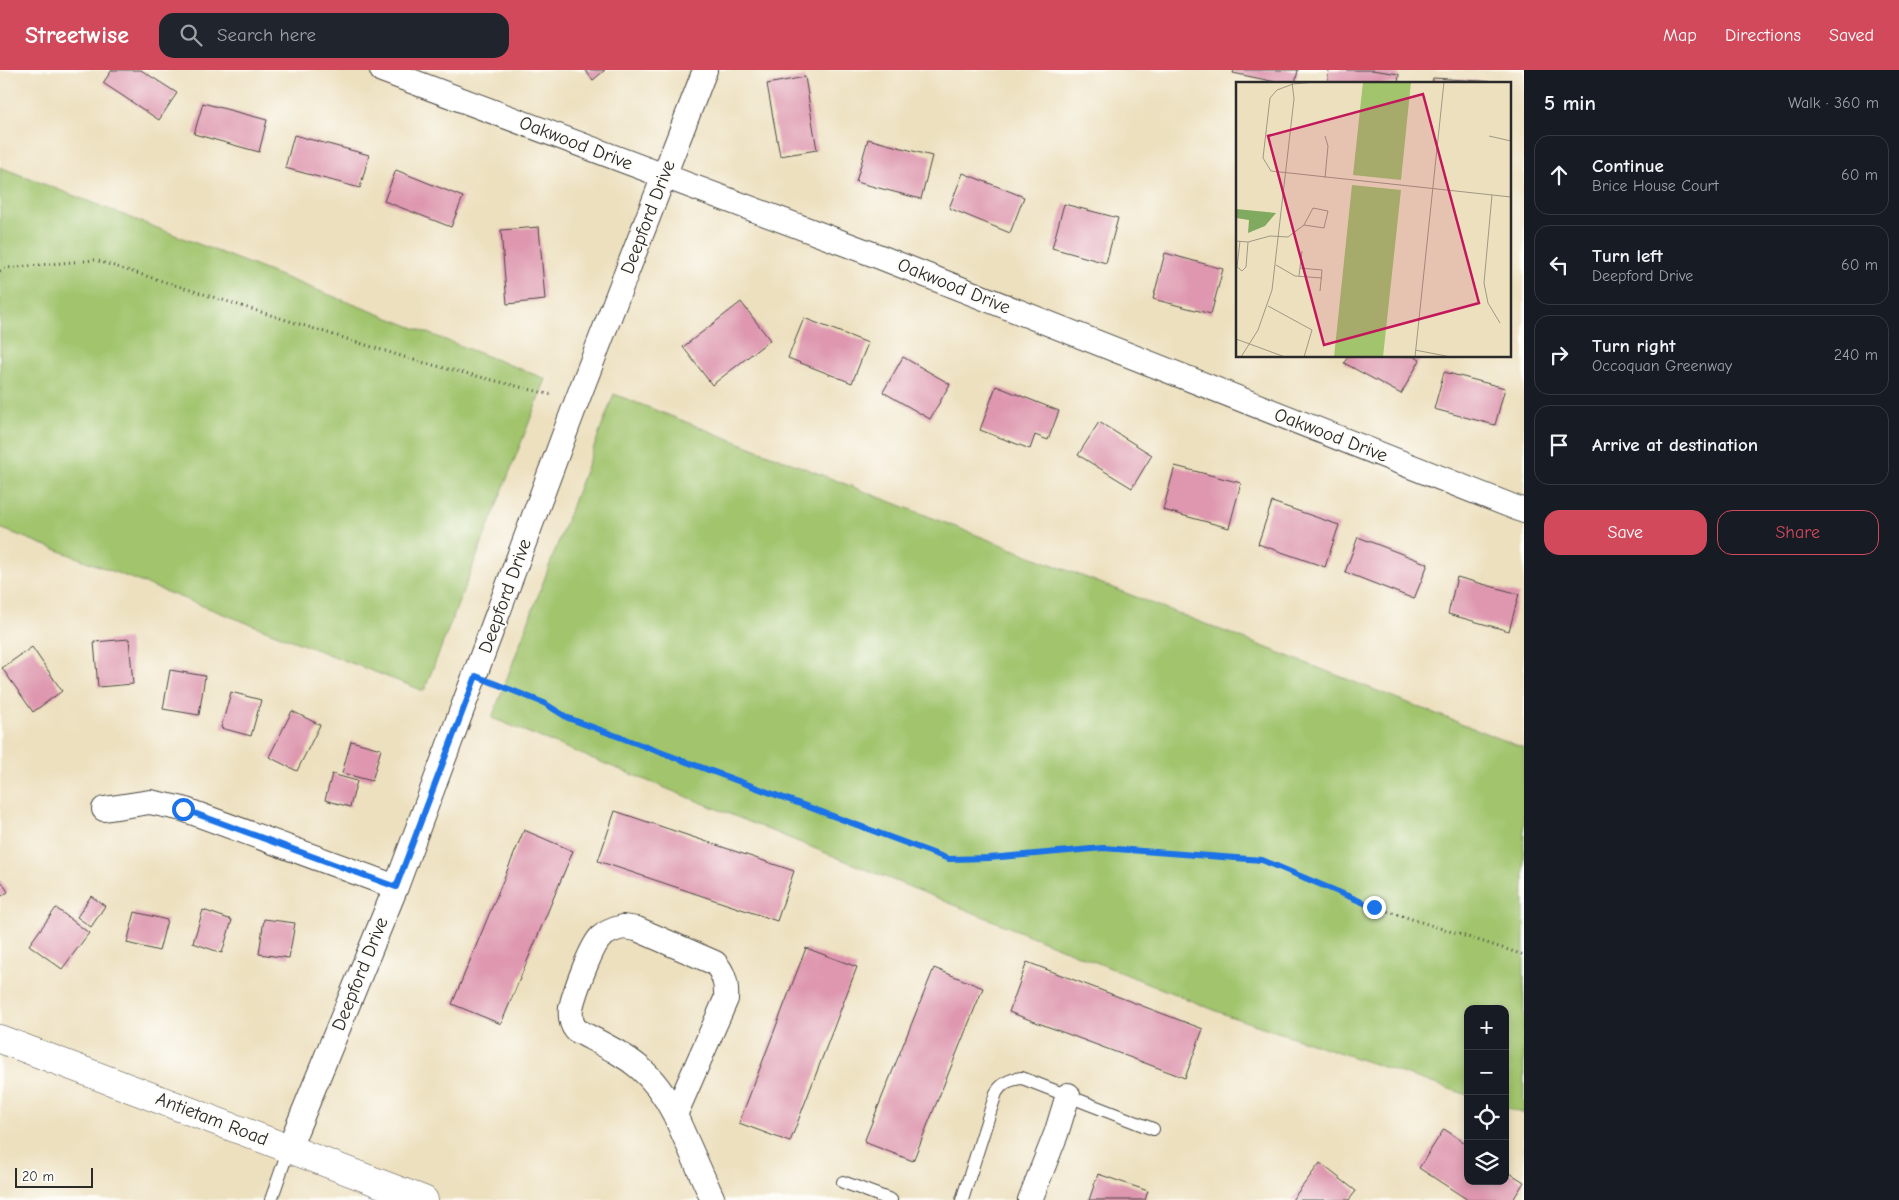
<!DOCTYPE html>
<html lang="en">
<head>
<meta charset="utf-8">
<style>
	:root { --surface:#171b24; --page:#20242c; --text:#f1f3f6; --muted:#9ea1a6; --line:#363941; --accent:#d1495b }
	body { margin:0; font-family:"Comic Neue",sans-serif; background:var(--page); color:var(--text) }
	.controls { position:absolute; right:15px; bottom:15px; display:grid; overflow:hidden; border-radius:10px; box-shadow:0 2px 8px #0003 }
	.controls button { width:45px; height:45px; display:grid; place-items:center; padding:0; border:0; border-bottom:1px solid var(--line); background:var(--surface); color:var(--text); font:25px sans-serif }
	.scale { position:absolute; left:15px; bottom:12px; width:78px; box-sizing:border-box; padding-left:5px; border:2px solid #2b2b2b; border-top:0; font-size:14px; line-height:18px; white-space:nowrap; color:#2b2b2b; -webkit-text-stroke:4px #fdfcf7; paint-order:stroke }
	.stop { position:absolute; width:15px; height:15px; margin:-11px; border:4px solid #1a73e8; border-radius:50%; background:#fff }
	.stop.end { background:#1a73e8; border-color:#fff; box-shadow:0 1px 5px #0008 }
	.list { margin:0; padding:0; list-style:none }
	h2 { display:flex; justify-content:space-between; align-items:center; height:65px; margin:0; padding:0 20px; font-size:21px }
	h2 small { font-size:16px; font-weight:400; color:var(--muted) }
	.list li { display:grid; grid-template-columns:32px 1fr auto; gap:15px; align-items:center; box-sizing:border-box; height:80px; margin:0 10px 10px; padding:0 10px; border:1px solid var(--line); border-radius:15px }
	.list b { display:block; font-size:19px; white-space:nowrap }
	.list p { margin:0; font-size:16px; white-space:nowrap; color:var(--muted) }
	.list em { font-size:16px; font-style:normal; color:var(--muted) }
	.actions { display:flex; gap:10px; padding:15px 20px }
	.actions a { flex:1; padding:11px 0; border:1px solid var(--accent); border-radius:15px; text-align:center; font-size:18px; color:var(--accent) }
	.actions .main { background:var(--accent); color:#fff }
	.icon { flex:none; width:28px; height:28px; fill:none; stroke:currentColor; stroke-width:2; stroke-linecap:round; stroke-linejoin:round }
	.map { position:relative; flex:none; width:1524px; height:1130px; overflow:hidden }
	header { display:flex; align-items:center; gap:30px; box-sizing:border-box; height:70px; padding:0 25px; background:var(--accent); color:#fff }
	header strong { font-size:24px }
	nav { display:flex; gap:28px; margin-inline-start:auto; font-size:18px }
	.search { width:350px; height:45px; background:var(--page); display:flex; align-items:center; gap:12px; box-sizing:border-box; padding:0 18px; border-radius:15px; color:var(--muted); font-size:19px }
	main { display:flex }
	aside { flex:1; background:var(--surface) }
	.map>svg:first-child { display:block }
	.green { fill:#a1c46d; stroke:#66784c }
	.building { fill:#de97af }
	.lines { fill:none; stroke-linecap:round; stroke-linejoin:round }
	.service-casing { stroke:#484641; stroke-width:14 }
	.minor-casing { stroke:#484641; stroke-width:26 }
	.tertiary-casing { stroke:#484641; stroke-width:29 }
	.path { stroke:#484641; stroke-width:3; stroke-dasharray:1 4; stroke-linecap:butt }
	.service { stroke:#fff; stroke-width:12 }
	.minor { stroke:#fff; stroke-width:24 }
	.tertiary { stroke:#fff; stroke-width:28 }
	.route { stroke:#1a73e8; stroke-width:6 }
	.labels { text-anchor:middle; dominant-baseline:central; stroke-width:4; stroke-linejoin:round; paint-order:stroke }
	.street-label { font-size:19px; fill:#2b2b2b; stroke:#fdfcf7 }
	.inset-road { fill:none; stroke:#9f9884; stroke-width:1 }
	.view { fill:#c2185b; fill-opacity:0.15; stroke:#c2185b; stroke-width:2.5 }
	.inset-edge { fill:none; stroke:#2b2b2b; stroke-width:2.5 }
</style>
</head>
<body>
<header>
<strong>Streetwise</strong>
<div class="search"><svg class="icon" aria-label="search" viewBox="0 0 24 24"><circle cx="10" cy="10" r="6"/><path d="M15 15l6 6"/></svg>Search here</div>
<nav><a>Map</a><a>Directions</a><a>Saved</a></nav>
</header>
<main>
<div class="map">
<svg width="1524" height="1130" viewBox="0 0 1524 1130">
	<rect width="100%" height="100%" fill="#fdfcf7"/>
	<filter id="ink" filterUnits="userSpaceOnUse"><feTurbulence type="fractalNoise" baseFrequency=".02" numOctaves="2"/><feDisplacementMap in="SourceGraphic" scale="10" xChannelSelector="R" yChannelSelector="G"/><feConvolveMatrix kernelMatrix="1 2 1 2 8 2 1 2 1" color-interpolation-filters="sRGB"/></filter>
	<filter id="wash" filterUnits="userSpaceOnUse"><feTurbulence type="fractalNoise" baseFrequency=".0096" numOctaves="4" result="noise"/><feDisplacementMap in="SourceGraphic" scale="20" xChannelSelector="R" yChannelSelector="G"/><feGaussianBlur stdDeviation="1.12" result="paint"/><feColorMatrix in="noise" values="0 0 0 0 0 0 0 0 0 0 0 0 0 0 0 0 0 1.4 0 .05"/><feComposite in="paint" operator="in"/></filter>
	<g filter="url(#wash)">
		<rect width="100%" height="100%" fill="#ede0bf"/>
		<path class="green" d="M0,97L546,309L424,621L0,458Z
			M614,324L1524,678V1044L1505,1037V939H1468V1025L1229,946L492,648Z"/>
		<g id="blocks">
			<path class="building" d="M112,0H141L177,23L159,50L103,13Z
				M585,0H605L593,10Z
				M1234,0H1298L1295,14H1285L1233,3Z
				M1329,0H1372L1399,4L1398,14H1327Z
				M805,7L817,80L780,86L767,14Z
				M1433,8L1495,12V14H1432Z
				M203,33L267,50L259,82L194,64Z
				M294,65L369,85L360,118L285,98Z
				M868,69L932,86L921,129L856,112Z
				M396,100L463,127L451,157L384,131Z
				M963,103L1024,127L1010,163L949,138Z
				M1064,134L1118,148L1106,193L1052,178Z
				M539,157L545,230L507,234L501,160Z
				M1165,183L1223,199L1211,244L1153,229Z
				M741,232L770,270L712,315L683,277Z
				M804,248L868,273L852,313L788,288Z
				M1348,286H1413L1420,290L1401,324L1344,293Z
				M903,287L950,314L930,349L883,322Z
				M1444,302L1505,318L1495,355L1434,339Z
				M996,316L1059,341L1048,370L1035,365L1030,379L980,360Z
				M1099,352L1152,385L1132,418L1078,385Z
				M1175,396L1241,413L1229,458L1163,440Z
				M1272,432L1339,455L1325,497L1258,474Z
				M1358,467L1428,494L1414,529L1345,502Z
				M1457,507L1519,524L1509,561L1448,544Z
				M129,569L133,614L98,617L94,572Z
				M32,577L62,621L33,642L2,598Z
				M170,600L205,606L199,645L163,639Z
				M231,622L261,630L251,666L221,658Z
				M292,641L320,655L297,701L269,687Z
				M351,671L381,679L372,711L342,703Z
				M332,704L357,711L350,737L325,730Z
				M615,741L794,801L777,851L598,791Z
				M524,760L573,781L501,954L452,934Z
				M0,809L8,822L0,827Z
				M91,826L105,836L91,857L77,847Z
				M56,838L89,863L62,899L29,875Z
				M203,840L232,850L222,883L193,873Z
				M135,842L167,850L159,881L127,873Z
				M264,849L295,853L289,888L259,884Z
				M806,878L857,897L790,1072L739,1053Z
				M1027,892L1203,959L1185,1008L1009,942Z
				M934,898L983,918L913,1091L864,1072Z
				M1444,1059L1468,1075V1111H1505V1100L1524,1112L1513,1130H1468L1419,1098Z
				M1320,1093L1356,1121L1349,1130H1292Z
				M1098,1104L1148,1121L1145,1130H1089Z"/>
		</g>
	</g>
	<g filter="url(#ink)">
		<use href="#blocks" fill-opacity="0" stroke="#484641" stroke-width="1"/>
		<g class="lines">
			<g class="service-casing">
				<path id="service" d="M843,1112L891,1130
					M271,1130L289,1078
					M962,1130L996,1023C1002,1013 1010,1009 1022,1008L1153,1059"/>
			</g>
			<g class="minor-casing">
				<path id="minor" d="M382,0L875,185L1524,441
					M104,739L150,732L183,739L396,817
					M623,857L637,859L715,893C725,904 727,916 726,929L675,1045C649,994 624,986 576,960C571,954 570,947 571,938C574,924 591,876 601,867C608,861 615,859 623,857Z
					M675,1045L713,1130
					M289,1078L396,817L576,333L705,0
					M1030,1130L1056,1064L1068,1025"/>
			</g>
			<g class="tertiary-casing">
				<path id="tertiary" d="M0,969L424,1130"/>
			</g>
			<path class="path" d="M0,201L6,198L95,190L417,291L552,325
				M497,614L544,633L568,648L949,789L989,788L1103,778L1262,790L1374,837L1524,885"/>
			<use href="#service" class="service"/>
			<use href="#minor" class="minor"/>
			<use href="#tertiary" class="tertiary"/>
		</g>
	</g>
	<g class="lines" filter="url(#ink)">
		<path class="route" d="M183,739L396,817L476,606L544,633L568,648L949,789L989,788L1103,778L1262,790L1374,837"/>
	</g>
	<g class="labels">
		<g class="street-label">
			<text transform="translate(576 73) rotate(21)">Oakwood Drive</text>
			<text transform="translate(648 147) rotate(-69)">Deepford Drive</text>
			<text transform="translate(954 216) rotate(22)">Oakwood Drive</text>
			<text transform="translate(1331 365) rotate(21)">Oakwood Drive</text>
			<text transform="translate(505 526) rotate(-70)">Deepford Drive</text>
			<text transform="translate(360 904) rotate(-68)">Deepford Drive</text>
			<text transform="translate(212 1049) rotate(21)">Antietam Road</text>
		</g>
	</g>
	<g transform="translate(1236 12)">
		<rect width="275" height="275" fill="#ede0bf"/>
		<path d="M127,0H175L165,98L117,93ZM116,103L165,108L147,275H98Z" fill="#a1c46d"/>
		<path d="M0,127L40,131L29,144L12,151L13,138L0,136Z" fill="#80aa60"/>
		<path class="inset-road" d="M81,0L57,2L41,8L34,16L27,76L35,89L275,115M89,54L92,64L89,96M253,54L275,59M256,113L248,201L252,221L264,241M77,126L92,129L88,146L68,143ZM0,159L12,160L34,154L52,155L68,143M4,159L1,185L6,189L10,185L12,160M40,183L59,194L86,196M64,186L86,188L84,209M63,194L66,169M32,224L76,248L68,275M0,257L49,275M179,268L215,275M5,275L22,248L36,208L58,17L56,0M179,275L208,0"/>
		<path class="view" d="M187,12L243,221L88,263L32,54Z"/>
		<rect width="275" height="275" class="inset-edge"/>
	</g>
</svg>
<div class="controls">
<button>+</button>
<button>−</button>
<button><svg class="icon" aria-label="locate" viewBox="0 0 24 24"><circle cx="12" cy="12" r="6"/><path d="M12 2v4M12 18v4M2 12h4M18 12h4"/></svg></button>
<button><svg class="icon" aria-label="layers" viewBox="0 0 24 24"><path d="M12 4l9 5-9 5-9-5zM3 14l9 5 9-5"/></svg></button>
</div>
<div class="scale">20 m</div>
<div class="stop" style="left:183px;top:739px"></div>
<div class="stop end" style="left:1374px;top:837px"></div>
</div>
<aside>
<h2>5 min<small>Walk · 360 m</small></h2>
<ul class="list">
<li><svg class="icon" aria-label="ahead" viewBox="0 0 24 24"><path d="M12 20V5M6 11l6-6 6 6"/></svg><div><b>Continue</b><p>Brice House Court</p></div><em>60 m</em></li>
<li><svg class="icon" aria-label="left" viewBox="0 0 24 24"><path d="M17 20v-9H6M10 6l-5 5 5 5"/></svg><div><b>Turn left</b><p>Deepford Drive</p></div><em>60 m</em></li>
<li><svg class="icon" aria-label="right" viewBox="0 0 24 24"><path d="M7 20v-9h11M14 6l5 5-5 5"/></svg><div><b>Turn right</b><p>Occoquan Greenway</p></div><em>240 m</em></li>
<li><svg class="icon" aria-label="arrive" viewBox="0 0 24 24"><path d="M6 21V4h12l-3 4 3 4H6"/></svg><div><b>Arrive at destination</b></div></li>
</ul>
<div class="actions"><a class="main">Save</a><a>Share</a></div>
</aside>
</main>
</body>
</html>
